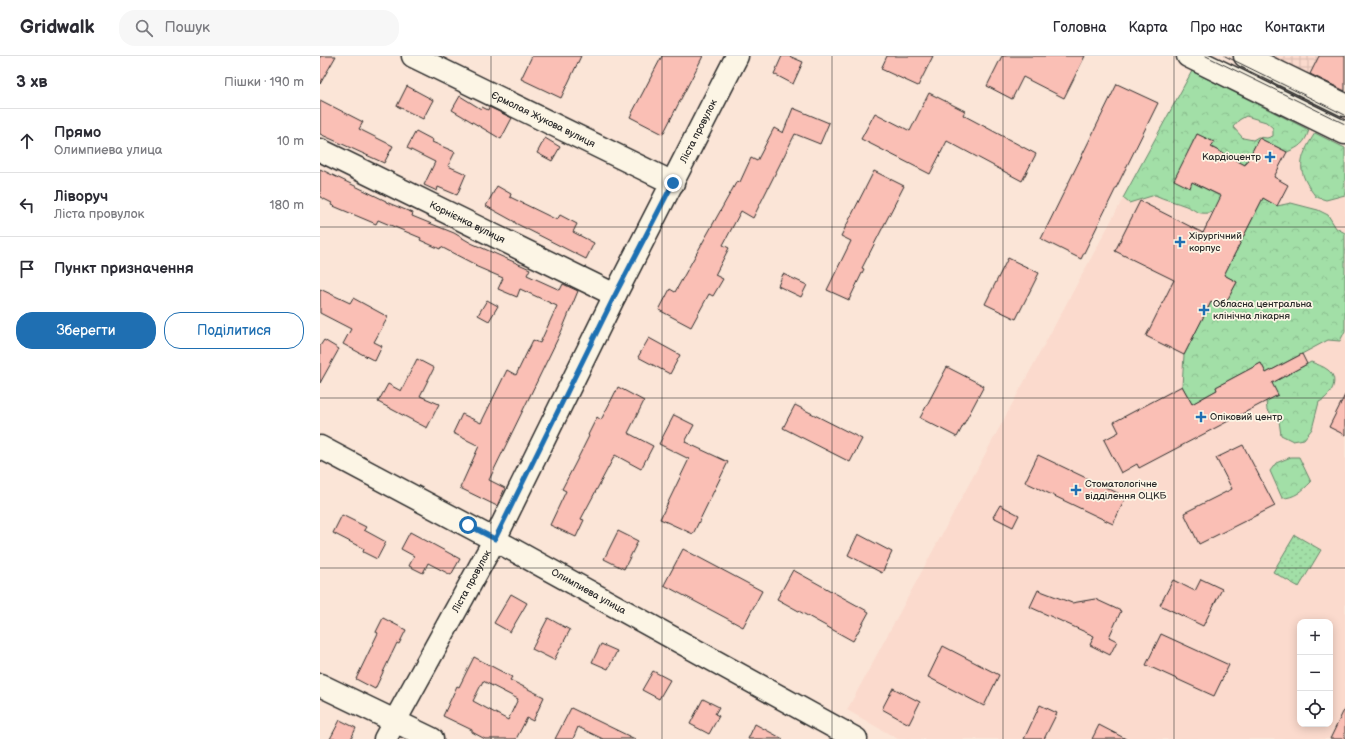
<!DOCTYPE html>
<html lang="uk">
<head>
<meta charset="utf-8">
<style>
	:root { --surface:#fff; --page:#f7f7f7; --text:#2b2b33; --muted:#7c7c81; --line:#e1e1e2; --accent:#1f6fb2 }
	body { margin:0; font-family:"Balsamiq Sans",sans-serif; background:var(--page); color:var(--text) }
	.controls { position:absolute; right:12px; bottom:12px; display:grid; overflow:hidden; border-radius:8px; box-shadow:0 2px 10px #0003 }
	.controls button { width:36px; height:36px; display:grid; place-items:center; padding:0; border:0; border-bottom:1px solid var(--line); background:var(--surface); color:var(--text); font:20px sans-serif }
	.stop { position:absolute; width:12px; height:12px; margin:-9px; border:3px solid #1f6fb2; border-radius:50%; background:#fff }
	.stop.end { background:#1f6fb2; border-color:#fff; box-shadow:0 1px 4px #0008 }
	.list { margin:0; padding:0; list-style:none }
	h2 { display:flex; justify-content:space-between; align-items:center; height:52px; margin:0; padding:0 16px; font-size:17px }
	h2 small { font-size:13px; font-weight:400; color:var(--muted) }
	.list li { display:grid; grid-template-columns:26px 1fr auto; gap:12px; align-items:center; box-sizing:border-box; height:64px; padding:0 16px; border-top:1px solid var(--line) }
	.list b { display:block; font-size:15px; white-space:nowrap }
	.list p { margin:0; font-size:13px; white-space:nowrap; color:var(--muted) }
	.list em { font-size:13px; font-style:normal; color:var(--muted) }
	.actions { display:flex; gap:8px; padding:12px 16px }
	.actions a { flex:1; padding:9px 0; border:1px solid var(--accent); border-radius:16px; text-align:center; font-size:14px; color:var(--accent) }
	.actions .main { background:var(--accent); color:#fff }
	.icon { flex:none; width:22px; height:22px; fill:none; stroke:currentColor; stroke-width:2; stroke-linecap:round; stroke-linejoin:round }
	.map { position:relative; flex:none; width:1025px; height:683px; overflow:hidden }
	header { display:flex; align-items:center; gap:24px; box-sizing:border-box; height:56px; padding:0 20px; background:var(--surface); border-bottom:1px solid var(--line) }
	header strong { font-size:19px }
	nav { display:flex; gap:22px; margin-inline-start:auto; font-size:14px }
	.search { width:280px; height:36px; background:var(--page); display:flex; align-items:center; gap:10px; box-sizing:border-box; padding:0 14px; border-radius:16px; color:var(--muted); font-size:15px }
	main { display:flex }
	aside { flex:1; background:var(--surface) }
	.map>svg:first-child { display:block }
	.built { fill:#fbdacd; fill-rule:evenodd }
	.industrial { fill:url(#industrial-grid) }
	.forest { fill:url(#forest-crowns); stroke:#668569; fill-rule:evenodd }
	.park { fill:url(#park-dots); stroke:#668569 }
	.building { fill:#fabfb5; stroke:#2b2b2b; fill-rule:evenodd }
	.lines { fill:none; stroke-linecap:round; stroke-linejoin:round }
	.minor-casing { stroke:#2b2b2b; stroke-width:25 }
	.major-casing { stroke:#2b2b2b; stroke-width:25 }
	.minor { stroke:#fcf5e5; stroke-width:22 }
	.major { stroke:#fcf5e5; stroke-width:22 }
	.tram { stroke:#2b2b2b; stroke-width:1 }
	.route { stroke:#1f6fb2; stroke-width:5 }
	.grid { fill:none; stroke:#2b2b2b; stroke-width:1; stroke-opacity:0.55 }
	.poi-dot { fill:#1f6fb2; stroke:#fcf5e5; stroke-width:1.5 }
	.labels { text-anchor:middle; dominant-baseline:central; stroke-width:3.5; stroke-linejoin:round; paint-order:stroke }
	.street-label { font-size:10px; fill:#2b2b2b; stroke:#fcf5e5 }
	.poi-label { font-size:10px; fill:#2b2b2b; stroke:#fcf5e5; text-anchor:start }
</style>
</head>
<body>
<header>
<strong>Gridwalk</strong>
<div class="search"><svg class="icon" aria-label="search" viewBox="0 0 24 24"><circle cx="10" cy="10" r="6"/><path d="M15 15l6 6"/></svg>Пошук</div>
<nav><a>Головна</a><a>Карта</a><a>Про нас</a><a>Контакти</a></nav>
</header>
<main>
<aside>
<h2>3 хв<small>Пішки · 190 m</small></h2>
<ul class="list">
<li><svg class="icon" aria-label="ahead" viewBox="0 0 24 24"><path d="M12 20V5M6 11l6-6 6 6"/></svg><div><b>Прямо</b><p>Олимпиева улица</p></div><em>10 m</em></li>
<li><svg class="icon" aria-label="left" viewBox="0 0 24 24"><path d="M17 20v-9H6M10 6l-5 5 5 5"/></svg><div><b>Ліворуч</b><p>Ліста провулок</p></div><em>180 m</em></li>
<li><svg class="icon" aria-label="arrive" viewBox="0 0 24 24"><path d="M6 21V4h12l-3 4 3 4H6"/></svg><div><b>Пункт призначення</b></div></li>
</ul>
<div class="actions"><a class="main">Зберегти</a><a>Поділитися</a></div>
</aside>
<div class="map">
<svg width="1025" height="683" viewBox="0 0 1025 683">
	<defs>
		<pattern id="industrial-grid" width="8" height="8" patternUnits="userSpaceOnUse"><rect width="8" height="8" fill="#fbdacd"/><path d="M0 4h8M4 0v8" fill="none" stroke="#d7bbb0"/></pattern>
		<pattern id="forest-crowns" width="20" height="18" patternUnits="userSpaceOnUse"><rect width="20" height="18" fill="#a2dfa7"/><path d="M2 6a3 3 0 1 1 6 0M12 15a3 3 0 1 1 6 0" fill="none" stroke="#8cc090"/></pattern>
		<pattern id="park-dots" width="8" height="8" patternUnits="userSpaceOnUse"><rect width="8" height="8" fill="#a2dfa7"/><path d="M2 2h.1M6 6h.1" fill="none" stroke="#8cc090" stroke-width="1.8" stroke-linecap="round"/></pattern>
	</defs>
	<rect width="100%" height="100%" fill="#fbe5d7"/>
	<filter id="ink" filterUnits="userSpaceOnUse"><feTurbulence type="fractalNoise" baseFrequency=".025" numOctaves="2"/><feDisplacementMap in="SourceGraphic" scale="8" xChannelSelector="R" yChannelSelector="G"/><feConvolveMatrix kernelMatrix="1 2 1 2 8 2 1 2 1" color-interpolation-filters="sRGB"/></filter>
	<g filter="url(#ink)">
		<path class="built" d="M872,15L1025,92V683H578L527,654ZM980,566H1010V668H980Z"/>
		<path class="industrial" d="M937,0H1025V43Z"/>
		<path class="forest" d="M872,15L989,74C985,87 980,91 967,96L939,82L925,109L891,91L893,86L877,78L869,132L872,126L898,139L915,134L890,157C875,158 878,155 866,150C856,146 845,144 835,139L809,147L803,142ZM926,60L946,66L953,72V80L947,82L938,81L933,84L923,82L913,71L919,64Z
			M995,77L1025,92V139L1006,144L996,141C976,115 978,104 995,77Z
			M943,142L957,150L971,147L998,154L1008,159L1016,172L1025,177V275L1020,285L1008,284L946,317L941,307L896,331L897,334L872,348L862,330L864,299L891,246L903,252L917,226L904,219Z
			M991,306C996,308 1003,310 1008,314C1021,324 1010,341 999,346L992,373L984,383L973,385L961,379L959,365L947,354L946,345L952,327Z
			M971,401H979L991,426C982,435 975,442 962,442L950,415L956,407Z"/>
		<path class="park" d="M975,479L1001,494L979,531L953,516Z"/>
		<path class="building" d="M0,0H16L0,28Z
			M212,0H261L241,42L201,23Z
			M342,0H383L343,78L310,61Z
			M462,0H469L483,6L473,28L454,18Z
			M567,0H613L598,30L561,13Z
			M682,0H765L744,42L703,21L692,43L667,30Z
			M999,0H1025V35L990,18Z
			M797,28L838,47L761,203L721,183Z
			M87,30L113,44L103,63L77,50Z
			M609,37L645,55L643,59L716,98L702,125L627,85L610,118L541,83L555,57L590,75Z
			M140,40L161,53L162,51L168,54L169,51L192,62L181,83L132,54Z
			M0,44L43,66L39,73L73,90L64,107L0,78Z
			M473,52L509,67L500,88L475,78L433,162L421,155L403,189L409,192L395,219L403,223L393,240L389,238L371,271L339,254L350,233L355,236L417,125L420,126L431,102L437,105L454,72L463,77Z
			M96,75L113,84L112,86L135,96L128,110L146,118L137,139L118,131L117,135L104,129L115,106L87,92Z
			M877,78L894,86L891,91L925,109L939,82L967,96L954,121L968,129L957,150L943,142L904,219L917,226L903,252L891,246L864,299L826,280L854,224L795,195L820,145L883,177L901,140L872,126L870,132L854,124Z
			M225,82L240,91L232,105L217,97Z
			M0,113L66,145V146L93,157L92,160L134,177L151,187L210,213L207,219L240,234L243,228L258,235L242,274L169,424L185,432L177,450L140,432L159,390L133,377L142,358L161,367L187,314L196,319L213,284L220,287L237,250L200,233L197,241L178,233L183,222L155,210L156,209L121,191L120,193L100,184L101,182L58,164L56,168L11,149L12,147L0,141Z
			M554,115L584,130L542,212L544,213L529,244L507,234L531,185L521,180Z
			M177,130L191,138L190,141L237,164L240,159L257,168L253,176L274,187L266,203L195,167V166L166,150Z
			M688,202L719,217L696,263L665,248Z
			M463,218L487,229L481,241L458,230Z
			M0,233L30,247L33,242L68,261L54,286L62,290L55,305L23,288L31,273L0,257Z
			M167,244L178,250L169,265L158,259Z
			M329,282L360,299L350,318L318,301Z
			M4,284L19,293L0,327V290Z
			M982,298L987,308L952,327L958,339L819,412L817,408L801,417L784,384L799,376L794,366L862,330L872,348L897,334L896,331L941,307L946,317Z
			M97,303L114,312L100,340L119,348L107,372L58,346L68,328L81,335Z
			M627,311L664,330L637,381L600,362Z
			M298,331L324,345L308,377L333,390L321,413L295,399L261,463L264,464L256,481L230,469L246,435L242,433L256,406L269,380L268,379L277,361L281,364Z
			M1025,339V379L1009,371Z
			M475,349L542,383L530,406L463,372Z
			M354,359L374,369L365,386L408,406L373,478L340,463L369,403L339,388Z
			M923,389L955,450L879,488L864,457L912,433L896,402Z
			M718,399L806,441L793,468L705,426Z
			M680,449L699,459L693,471L673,461Z
			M22,459L46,471L44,474L66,486L57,503L43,496L44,493L13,477Z
			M298,475L318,485L304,513L284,503Z
			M90,476L140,503L131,519L108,507L103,517L89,510L94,500L81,493Z
			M538,478L572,496L562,517L528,499Z
			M363,493L442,535L423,571L344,529Z
			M473,514L549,556L533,585L457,543Z
			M881,523L902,533L883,570L840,549L853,524L875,535Z
			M718,534L752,547L775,543L801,555L789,581L797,585L790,599L770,589L774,580L710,551Z
			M191,538L207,547L190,576L174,567Z
			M63,562L86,574L79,588L77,587L55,633L36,623L58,577L56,576Z
			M228,562L250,574L234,604L212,593Z
			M841,578L909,609L894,640L826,609Z
			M281,588L297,595L288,613L272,606Z
			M623,590L679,619L664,650L608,621Z
			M154,601L192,621L190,624L224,641L213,665L207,662L196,683H165L152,676V674L123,660L137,630L139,631ZM163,625L198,643L188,664L153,645Z
			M333,615L350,624L339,643L322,634Z
			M573,632L600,646L589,668L562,653Z
			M383,643L399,651L395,658L399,660L389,678L370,668Z
			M720,649L737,657L724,683H704Z
			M251,652L315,683H283L258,671L253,683H235Z
			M1025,652V683H1010Z
			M20,664L36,672L31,683H10Z
			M435,668L463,683H428Z
			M779,669L806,683H772Z"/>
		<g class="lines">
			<g class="minor-casing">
				<g id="minor">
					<path id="s1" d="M93,0L353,127"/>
					<path d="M868,0L1025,77"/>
					<path d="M925,0L1025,49"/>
					<path id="s2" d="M0,94L295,239"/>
					<path d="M0,629L112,683"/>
					<path id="s3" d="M65,683L175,483L295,239L417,0"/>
				</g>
			</g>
			<g class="major-casing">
				<g id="major">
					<path id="s4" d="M0,391L188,491L536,683"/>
				</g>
			</g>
			<use href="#minor" class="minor"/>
			<use href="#major" class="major"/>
			<path class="tram" d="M886,0L1025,68
				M905,0L1025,59"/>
		</g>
	</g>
	<g class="lines" filter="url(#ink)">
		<path class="route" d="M148,469L175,483L295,239L353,127"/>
	</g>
	<path class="grid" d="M171,0V683M342,0V683M512,0V683M683,0V683M854,0V683M0,171H1025M0,342H1025M0,512H1025"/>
	<g class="poi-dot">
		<path d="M948 95h4v4h4v4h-4v4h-4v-4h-4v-4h4z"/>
		<path d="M858 180h4v4h4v4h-4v4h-4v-4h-4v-4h4z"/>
		<path d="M882 248h4v4h4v4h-4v4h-4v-4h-4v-4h4z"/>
		<path d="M879 355h4v4h4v4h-4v4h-4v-4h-4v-4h4z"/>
		<path d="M754 428h4v4h4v4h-4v4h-4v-4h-4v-4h4z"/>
	</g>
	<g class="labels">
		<g class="street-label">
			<text stroke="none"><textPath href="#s1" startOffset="145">Єрмолая Жукова вулиця</textPath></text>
			<text stroke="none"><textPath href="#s3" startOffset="684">Ліста провулок</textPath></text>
			<text stroke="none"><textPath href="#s2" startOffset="164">Корнієнка вулиця</textPath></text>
			<text stroke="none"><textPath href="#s3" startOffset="180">Ліста провулок</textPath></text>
			<text stroke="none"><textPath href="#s4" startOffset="305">Олимпиева улица</textPath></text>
		</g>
		<g class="poi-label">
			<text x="941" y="101" text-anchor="end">Кардіоцентр</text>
			<text x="869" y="180">Хірургічний<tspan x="869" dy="12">корпус</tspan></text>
			<text x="893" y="248">Обласна центральна<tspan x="893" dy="12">клінічна лікарня</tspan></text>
			<text x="890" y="361">Опіковий центр</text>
			<text x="765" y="428">Стоматологічне<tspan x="765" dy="12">відділення ОЦКБ</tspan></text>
		</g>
	</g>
</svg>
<div class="controls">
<button>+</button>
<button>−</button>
<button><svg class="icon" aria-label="locate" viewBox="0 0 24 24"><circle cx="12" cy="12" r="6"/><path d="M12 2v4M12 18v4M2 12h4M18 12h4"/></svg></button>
</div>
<div class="stop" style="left:148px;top:469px"></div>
<div class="stop end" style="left:353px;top:127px"></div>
</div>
</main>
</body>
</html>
